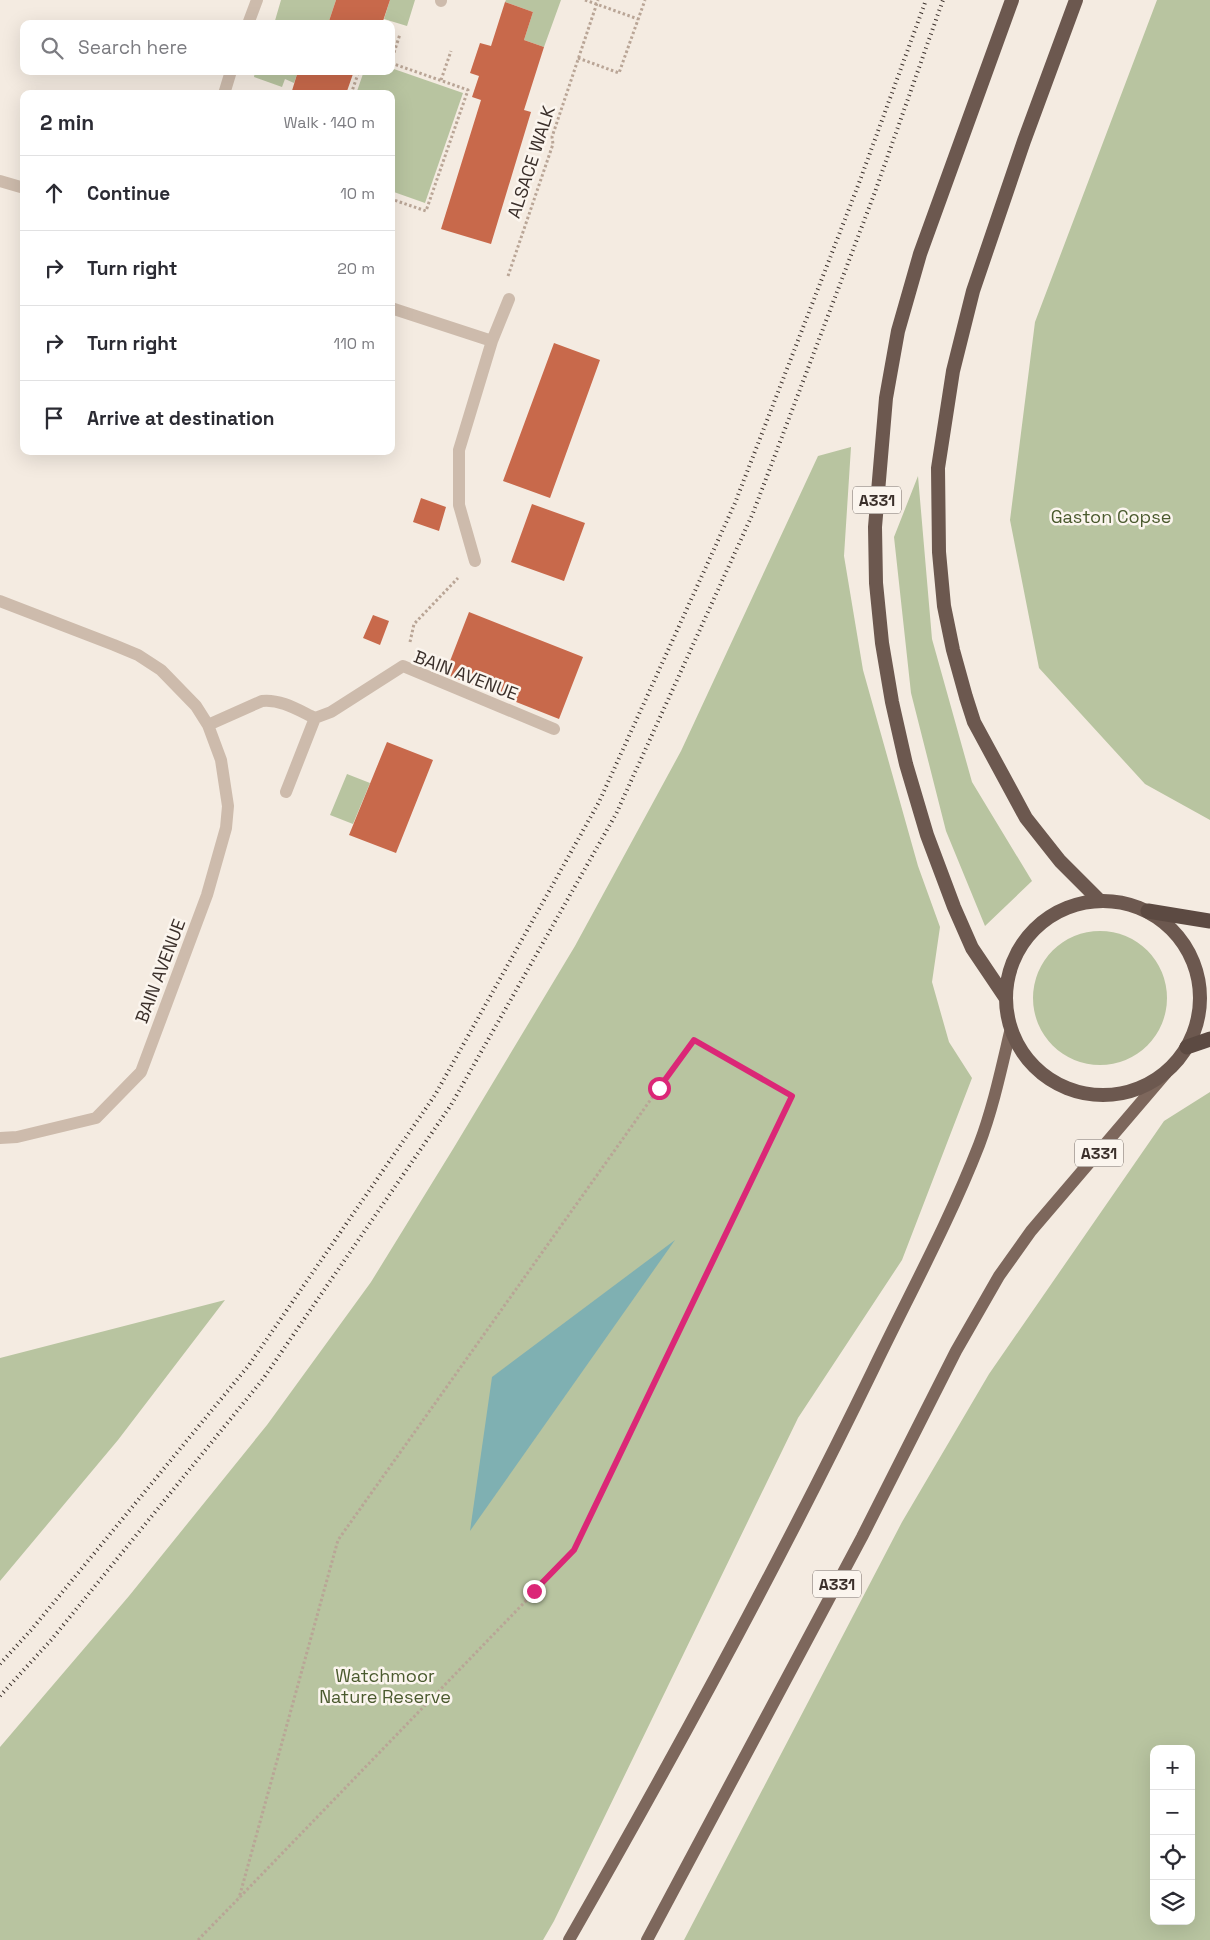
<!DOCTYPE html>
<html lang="en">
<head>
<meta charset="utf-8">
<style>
	:root { --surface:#fff; --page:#f2f2f3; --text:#2b2b33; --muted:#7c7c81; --line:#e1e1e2 }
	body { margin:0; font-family:"Space Grotesk",sans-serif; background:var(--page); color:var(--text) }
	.controls { position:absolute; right:15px; bottom:15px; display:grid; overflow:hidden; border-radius:10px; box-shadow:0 5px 20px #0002 }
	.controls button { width:45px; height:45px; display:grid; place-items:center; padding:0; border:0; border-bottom:1px solid var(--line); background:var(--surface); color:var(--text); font:25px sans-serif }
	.stop { position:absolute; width:15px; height:15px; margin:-11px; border:4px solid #db2777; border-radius:50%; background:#fff }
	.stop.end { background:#db2777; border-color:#fff; box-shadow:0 1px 5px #0008 }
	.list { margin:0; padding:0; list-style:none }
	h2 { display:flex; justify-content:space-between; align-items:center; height:65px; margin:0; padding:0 20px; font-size:21px }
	h2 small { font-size:16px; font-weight:400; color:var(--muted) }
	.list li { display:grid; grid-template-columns:32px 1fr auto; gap:15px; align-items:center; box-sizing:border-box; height:75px; padding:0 20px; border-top:1px solid var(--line) }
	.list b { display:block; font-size:19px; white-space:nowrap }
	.list em { font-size:16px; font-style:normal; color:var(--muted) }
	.icon { flex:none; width:28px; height:28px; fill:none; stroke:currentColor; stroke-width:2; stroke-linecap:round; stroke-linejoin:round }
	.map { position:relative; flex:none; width:1210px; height:1940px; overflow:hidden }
	.search { position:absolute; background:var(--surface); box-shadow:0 5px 20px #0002; left:20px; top:20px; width:375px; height:55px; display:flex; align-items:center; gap:12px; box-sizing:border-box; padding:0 18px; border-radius:10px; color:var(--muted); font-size:19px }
	.panel { position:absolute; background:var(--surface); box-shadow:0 5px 20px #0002; left:20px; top:90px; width:375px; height:365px; border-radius:10px }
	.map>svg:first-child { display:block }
	.green { fill:#b8c4a0; fill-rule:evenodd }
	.water { fill:#7fb0b2 }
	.building { fill:#c8694b }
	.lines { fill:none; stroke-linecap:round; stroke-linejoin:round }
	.path { stroke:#b9a596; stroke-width:3; stroke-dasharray:2.5 2.5; stroke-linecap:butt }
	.minor { stroke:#cdbbac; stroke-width:12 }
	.primary { stroke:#7d675c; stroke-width:12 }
	.trunk { stroke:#6c584f; stroke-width:14 }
	.motorway { stroke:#5c4a42; stroke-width:15 }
	.rail { stroke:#3b302b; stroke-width:4; stroke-dasharray:1 4; stroke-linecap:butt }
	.route { stroke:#db2777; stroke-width:6 }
	.labels { text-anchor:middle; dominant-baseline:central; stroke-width:5; stroke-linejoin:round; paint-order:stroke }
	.shield { fill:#fbf5ee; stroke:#756b66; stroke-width:1 }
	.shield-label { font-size:16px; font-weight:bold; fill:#3b302b }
	.street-label { font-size:18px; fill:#3b302b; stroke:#fbf5ee }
	.park-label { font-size:18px; fill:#4a5a2e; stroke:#fbf5ee }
</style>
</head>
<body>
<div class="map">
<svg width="1210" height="1940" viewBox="0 0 1210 1940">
	<rect width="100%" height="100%" fill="#f4ebe1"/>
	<path class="green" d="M281,0H336L328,24H274Z
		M390,0H415L407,26L384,19Z
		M506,0H561L544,47L524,40L533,12L505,2Z
		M1157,0H1210V820L1145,784L1039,668L1010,520L1035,322Z
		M391,68L463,93L425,203L391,191V94H356L364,71H391Z
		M255,71H298L294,83L285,79L282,87L254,77Z
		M851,447L844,556L863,670L918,866L940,927L932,982L949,1042L972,1078L902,1260L798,1418L554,1921L543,1940H0V1747L129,1596L267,1425L371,1282L453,1149L575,946L681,751L818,456Z
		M918,476L932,639L972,782L1032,881L985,926L946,831L911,693L894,537Z
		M347,774L370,783L353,824L330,815Z
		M1033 998a67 67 0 1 1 134 0a67 67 0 1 1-134 0Z
		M1210,1092V1940H684L902,1522L989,1374L1164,1121ZM1154,1749H1191V1921H1154Z
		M225,1300L118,1440L0,1581V1358Z"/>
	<path class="water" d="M675,1240L470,1531L492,1377Z"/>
	<path class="building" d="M336,0H390L382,24H328Z
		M505,2L533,12L524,40L544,47L524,110L531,112L491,244L441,229L481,100L472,97L479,76L470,73L480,43L491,46Z
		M298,71H354L346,94H291Z
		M554,343L600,360L550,498L503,481Z
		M421,498L446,507L439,531L413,522Z
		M532,504L585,523L564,581L511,562Z
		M469,612L583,657L559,719L445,674Z
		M373,615L389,621L380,645L363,638Z
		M387,742L433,760L396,853L349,835Z"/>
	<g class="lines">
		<path class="path" d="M585,0L638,19
			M578,58L619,73L645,0
			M391,62L400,34
			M391,63L468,90L426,211L391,199
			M441,80L451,51
			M351,94L359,71
			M508,276L553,144L552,137L598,0
			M410,642L414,624L458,578
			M198,1940L239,1898L575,1550L793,1096L693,1040L338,1540L239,1898"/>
		<path class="minor" d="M441,1V0
			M248,24L257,0
			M224,94L231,71
			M0,181L24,188
			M391,308L492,341L459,450V505L475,561
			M492,341L509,299
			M0,601L114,645L138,655L161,670L196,706L208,725L221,760L228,806L226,828L207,895L141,1072L96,1118L17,1137L0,1138
			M208,725L262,701C281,699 298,710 315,718L331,712L403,666L554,729
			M286,792L315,718"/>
		<path class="primary" d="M569,1940C676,1753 779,1564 873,1370C909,1295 949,1222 979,1145C993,1108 1001,1070 1010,1032
			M647,1940L862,1537L956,1351L999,1276L1031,1231L1166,1073"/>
		<path class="trunk" d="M1076,0L1024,141L973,291L953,371L938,468L939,552L944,606L953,650L966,697L974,722L1026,818L1060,861L1100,901
			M1006 998a97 97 0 1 1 194 0a97 97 0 1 1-194 0Z
			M1005,997L972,948L954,907L927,835L906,764L892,702L882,643L876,583L875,527L886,398L898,331L920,254L1012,0"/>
		<path class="motorway" d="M1148,911L1210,921
			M1187,1047L1210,1039"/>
		<path class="rail" d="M0,1664L32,1629L249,1365L435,1095L599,802L735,503L859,183L926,0
			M0,1696L52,1639L263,1379L451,1105L616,814L753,513L875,192L943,0"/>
	</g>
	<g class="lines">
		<path class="route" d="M534,1591L574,1550L792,1096L694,1040L659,1088"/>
	</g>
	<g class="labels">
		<g class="shield">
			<rect x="853" y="486.5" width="48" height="27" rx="4"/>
			<rect x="1075" y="1139.5" width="48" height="27" rx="4"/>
			<rect x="813" y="1570.5" width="48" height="27" rx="4"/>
		</g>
		<g class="shield-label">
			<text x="877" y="500">A331</text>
			<text x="1099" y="1153">A331</text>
			<text x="837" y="1584">A331</text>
		</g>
		<g class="street-label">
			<text transform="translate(531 162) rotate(-72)">ALSACE WALK</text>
			<text transform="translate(466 675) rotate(21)">BAIN AVENUE</text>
			<text transform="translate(160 971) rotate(-69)">BAIN AVENUE</text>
		</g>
		<g class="park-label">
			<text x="1111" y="516">Gaston Copse</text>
			<text x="385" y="1675">Watchmoor<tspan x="385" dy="21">Nature Reserve</tspan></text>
		</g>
	</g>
</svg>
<div class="controls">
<button>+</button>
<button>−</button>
<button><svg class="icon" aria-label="locate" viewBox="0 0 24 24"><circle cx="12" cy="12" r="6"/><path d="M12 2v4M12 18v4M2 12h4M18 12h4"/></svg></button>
<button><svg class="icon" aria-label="layers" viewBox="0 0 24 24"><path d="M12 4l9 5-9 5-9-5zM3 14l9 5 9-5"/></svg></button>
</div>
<div class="stop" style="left:659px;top:1088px"></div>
<div class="stop end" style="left:534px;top:1591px"></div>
<div class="search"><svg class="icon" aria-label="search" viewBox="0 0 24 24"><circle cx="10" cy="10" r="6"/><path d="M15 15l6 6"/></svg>Search here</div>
<section class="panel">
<h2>2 min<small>Walk · 140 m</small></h2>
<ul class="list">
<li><svg class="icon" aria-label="ahead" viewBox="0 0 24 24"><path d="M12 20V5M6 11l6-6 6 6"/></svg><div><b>Continue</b></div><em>10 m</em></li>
<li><svg class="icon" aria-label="right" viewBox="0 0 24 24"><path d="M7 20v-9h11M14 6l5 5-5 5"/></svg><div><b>Turn right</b></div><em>20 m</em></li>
<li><svg class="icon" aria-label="right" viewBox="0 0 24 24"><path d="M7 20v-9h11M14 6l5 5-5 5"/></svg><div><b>Turn right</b></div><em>110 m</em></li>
<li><svg class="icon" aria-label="arrive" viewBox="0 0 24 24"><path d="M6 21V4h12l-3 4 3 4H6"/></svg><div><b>Arrive at destination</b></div></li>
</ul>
</section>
</div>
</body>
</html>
